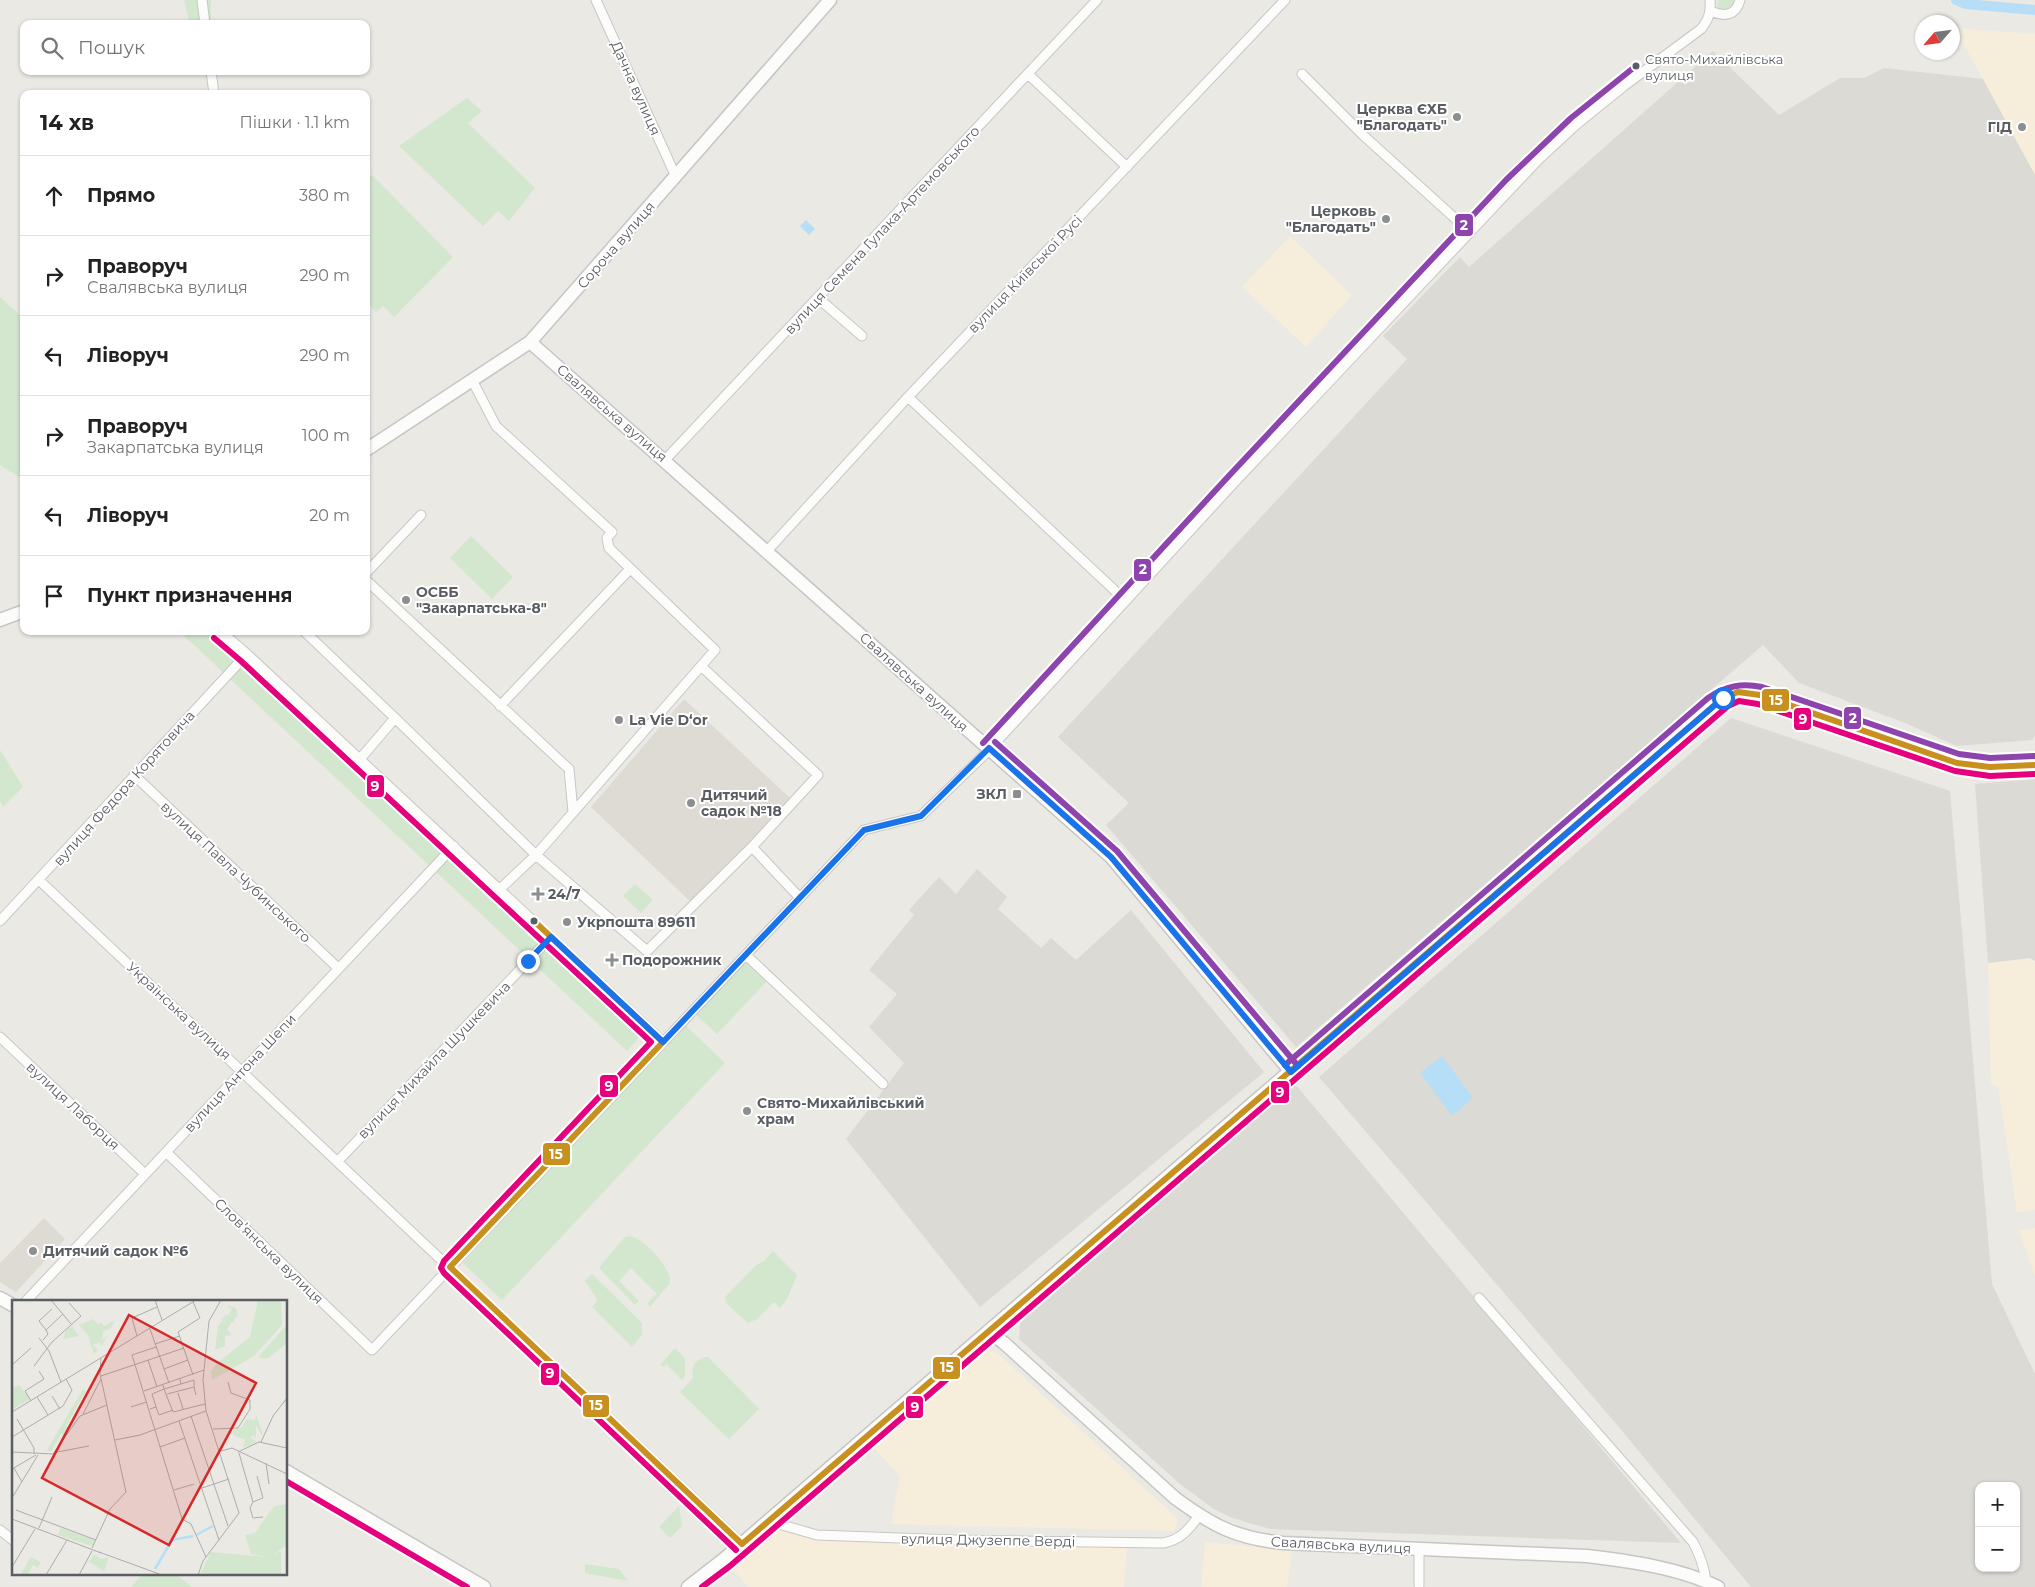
<!DOCTYPE html>
<html lang="uk">
<head>
<meta charset="utf-8">
<style>
	:root { --surface:#fff; --page:#f6f6f6; --text:#222; --muted:#767676; --line:#e0e0e0 }
	body { margin:0; font-family:Montserrat,sans-serif; background:var(--page); color:var(--text) }
	.controls { position:absolute; right:15px; bottom:15px; display:grid; overflow:hidden; border-radius:10px; box-shadow:0 1px 4px #0004 }
	.controls button { width:45px; height:45px; display:grid; place-items:center; padding:0; border:0; border-bottom:1px solid var(--line); background:var(--surface); color:var(--text); font:25px sans-serif }
	.compass { position:absolute; left:1915px; top:15px; width:45px; height:45px; border-radius:50%; background:var(--surface); box-shadow:0 1px 4px #0004; rotate:242deg }
	.stop { position:absolute; width:15px; height:15px; margin:-11px; border:4px solid #1a73e8; border-radius:50%; background:#fff }
	.stop.end { background:#1a73e8; border-color:#fff; box-shadow:0 1px 5px #0008 }
	.list { margin:0; padding:0; list-style:none }
	h2 { display:flex; justify-content:space-between; align-items:center; height:65px; margin:0; padding:0 20px; font-size:21px }
	h2 small { font-size:16px; font-weight:400; color:var(--muted) }
	.list li { display:grid; grid-template-columns:32px 1fr auto; gap:15px; align-items:center; box-sizing:border-box; height:80px; padding:0 20px; border-top:1px solid var(--line) }
	.list b { display:block; font-size:19px; white-space:nowrap }
	.list p { margin:0; font-size:16px; white-space:nowrap; color:var(--muted) }
	.list em { font-size:16px; font-style:normal; color:var(--muted) }
	.icon { flex:none; width:28px; height:28px; fill:none; stroke:currentColor; stroke-width:2; stroke-linecap:round; stroke-linejoin:round }
	.map { position:relative; flex:none; width:2035px; height:1587px; overflow:hidden }
	.search { position:absolute; background:var(--surface); box-shadow:0 1px 4px #0004; left:20px; top:20px; width:350px; height:55px; display:flex; align-items:center; gap:12px; box-sizing:border-box; padding:0 18px; border-radius:10px; color:var(--muted); font-size:19px }
	.panel { position:absolute; background:var(--surface); box-shadow:0 1px 4px #0004; left:20px; top:90px; width:350px; height:545px; border-radius:10px }
	.map>svg:first-child { display:block }
	.commercial { fill:#f6eedb }
	.industrial { fill:#dbdad5; fill-rule:evenodd }
	.education { fill:#dedbd4 }
	.green { fill:#d2e7ce }
	.water { fill:#b6def7 }
	.lines { fill:none; stroke-linecap:round; stroke-linejoin:round }
	.canal { stroke:#b6def7; stroke-width:10 }
	.street-casing { stroke:#c7c7c6; stroke-width:11 }
	.secondary-casing { stroke:#c5c6c5; stroke-width:15 }
	.street { stroke:#fcfcfb; stroke-width:9 }
	.secondary { stroke:#fcfcfb; stroke-width:12 }
	.bus-1-casing { stroke:#fff; stroke-width:10 }
	.bus-2-casing { stroke:#fff; stroke-width:10 }
	.bus-3-casing { stroke:#fff; stroke-width:10 }
	.bus-1 { stroke:#c8901e; stroke-width:6 }
	.bus-2 { stroke:#e5007d; stroke-width:6 }
	.bus-3 { stroke:#8e44ad; stroke-width:6 }
	.route { stroke:#1a73e8; stroke-width:6 }
	.bus-dot { fill:#5a5e63; stroke:#fff; stroke-width:2 }
	.poi-dot { fill:#8c8f90; stroke:#fff; stroke-width:2 }
	.labels { text-anchor:middle; dominant-baseline:central; stroke-width:4; stroke-linejoin:round; paint-order:stroke }
	.bus-label { font-size:13px; fill:#5a5e63; stroke:#fff; text-anchor:start }
	.street-label { font-size:14px; fill:#5a5e63; stroke:#fff }
	.poi-label { font-size:14px; font-weight:bold; fill:#5a5e63; stroke:#fff; text-anchor:start }
	.inset-river { fill:none; stroke:#b6def7; stroke-width:2.5 }
	.inset-road { fill:none; stroke:#acadac; stroke-width:1 }
	.view { fill:#d62828; fill-opacity:0.15; stroke:#d62828; stroke-width:2.5 }
	.inset-edge { fill:none; stroke:#5a5e63; stroke-width:2.5 }
	.line-badge { stroke:#fff; stroke-width:2 }
	.badge-label { font-size:14px; text-anchor:middle; font-weight:bold; fill:#fff }
</style>
</head>
<body>
<div class="map">
<svg width="2035" height="1587" viewBox="0 0 2035 1587">
	<rect width="100%" height="100%" fill="#eae9e4"/>
	<path class="commercial" d="M1954,28L2035,34V175L1983,79Z
		M1290,236L1352,295L1306,347L1242,287Z
		M2031,958L2035,961V1210L2017,1212L1998,1086L1991,1084L1988,963Z
		M2035,1228V1276L2019,1230Z
		M983,1350L997,1353L1177,1518L1175,1531L891,1524L900,1476L872,1446Z
		M778,1528L814,1539L1127,1547L1124,1587H748L733,1569Z
		M1205,1542L1292,1550L1287,1587H1201Z"/>
	<path class="industrial" d="M1713,51L1779,115L1840,78H1864L1884,68L1983,79L2035,175V736L2032,740L1957,746L1905,723L1799,683L1763,645L1296,1047L1106,825L1129,803L1058,737L1407,359L1383,336L1460,257L1469,267Z
		M1731,718L1950,791L1992,1284L2035,1374V1587H1751L1618,1426L1319,1077ZM1979,1486H2016V1568H1979Z
		M2035,779V961L2030,958L1988,963L1975,784Z
		M977,869L1007,897L998,909L1041,948L1051,938L1076,960L1131,910L1264,1072L980,1307L846,1139L904,1063L869,1027L897,994L869,970L914,915L909,910L939,877L956,894Z
		M1295,1084L1681,1543L1271,1529L1249,1523L1230,1517L1214,1509L1180,1484L1019,1339L1021,1315Z"/>
	<path class="education" d="M684,699L791,799L691,902L591,807Z
		M44,1218L65,1239L16,1292L0,1282V1263Z"/>
	<path class="green" d="M184,0H211V24H190Z
		M1718,0H1735C1733,10 1726,11 1717,9Z
		M467,98L482,111L468,123L535,188L509,221L498,211L483,226L399,146Z
		M372,175L453,257L394,317L383,306L376,312L366,301V181Z
		M0,297L24,319V480L0,465Z
		M471,536L513,577L492,599L450,558Z
		M179,631H214L219,635L646,1029L627,1051Z
		M0,750L23,787L3,807L0,801Z
		M635,884L653,900L641,913L623,896Z
		M746,959L768,980L717,1034L694,1013Z
		M684,1024L725,1063L502,1300L463,1263Z
		M630,1236C646,1240 671,1267 670,1283L650,1307L647,1304L657,1294L631,1268L619,1281L639,1301L635,1305L600,1269V1266L625,1237Z
		M773,1251L797,1275L788,1297L780,1308L774,1302L757,1319L748,1323L726,1303L725,1297L756,1265L764,1261Z
		M592,1274L642,1323V1335L632,1347L592,1307L597,1301V1299L585,1281Z
		M674,1349H676L685,1359V1376L682,1380L666,1364L663,1367L660,1365Z
		M705,1357H708L759,1409L729,1439L680,1392L693,1378C692,1366 692,1362 705,1357Z
		M679,1506L682,1526L670,1538L659,1527Z
		M585,1564L619,1569L628,1581L585,1573Z
		M143,1573H174L192,1587H131Z"/>
	<path class="water" d="M806,220L815,229L809,235L800,226Z
		M1442,1056L1473,1098L1452,1116L1420,1073Z"/>
	<g class="lines">
		<path class="canal" d="M1956,0L1966,4L2035,10"/>
		<g class="street-casing">
			<path id="street" d="M202,0L205,24
				M596,0L676,177
				M1711,11C1724,17 1736,16 1740,0
				M211,71L214,94
				M1302,74L1364,136L1470,232
				M1029,75L1127,167
				M818,298L862,336
				M908,397L1125,600
				M665,460L1097,0
				M767,551L908,397L1285,0
				M366,573L421,515
				M366,580L569,769L573,812
				M220,631L247,654L663,1042
				M304,631L395,718
				M701,666L818,775L752,847
				M500,706L630,569
				M360,759L395,718L536,855L715,650L609,548L607,538L612,532L496,426L472,380
				M134,775L338,968
				M39,880L742,1544
				M500,889L536,855L647,951L752,847L800,898
				M0,921L247,654
				M746,955L883,1084
				M0,1037L145,1174
				M166,1152L372,1350L864,830L921,816L986,753L1231,486L1538,160L1577,124L1624,86L1701,29C1709,19 1711,12 1710,0
				M338,1161L551,937
				M1479,1298L1693,1542C1700,1555 1704,1566 1706,1581
				M26,1301L454,846
				M768,1521L817,1535L955,1540L1163,1543C1181,1540 1188,1530 1199,1516
				M0,1530L14,1541
				M1419,1585V1549"/>
		</g>
		<g class="secondary-casing">
			<path id="secondary" d="M530,342L1111,857L1291,1072
				M366,450L530,342L830,0
				M0,620L24,611
				M0,1298L14,1306
				M989,1332L1004,1343L1175,1498C1213,1526 1236,1538 1283,1543L1587,1556C1629,1561 1680,1568 1718,1587
				M286,1471L484,1587
				M688,1587L724,1559L1723,698L1738,692L1760,695L1945,760C1979,769 2000,768 2035,765"/>
		</g>
		<use href="#street" class="street"/>
		<use href="#secondary" class="secondary"/>
		<g class="bus-1-casing">
			<path id="bus-1" d="M533,920L663,1042
				M450,1267L742,1544
				M450,1267L663,1042
				M742,1544L1723,698L1738,692L1760,695L1957,763L1990,767L2035,765"/>
		</g>
		<g class="bus-2-casing">
			<path id="bus-2" d="M214,638L241,661L651,1042L444,1261L441,1268L444,1273L736,1550
				M286,1481L467,1587
				M702,1587L730,1566L1728,706L1739,701L1758,704L1955,771L1990,776L2035,774"/>
		</g>
		<g class="bus-3-casing">
			<path id="bus-3" d="M995,742L1117,851L1298,1066
				M983,743L1225,480L1506,180L1571,118L1637,65
				M1285,1065L1708,698C1726,686 1741,683 1762,687L1959,754L1990,758L2034,756"/>
		</g>
		<use href="#bus-1" class="bus-1"/>
		<use href="#bus-2" class="bus-2"/>
		<use href="#bus-3" class="bus-3"/>
	</g>
	<g class="lines">
		<path class="route" d="M528,961L551,937L663,1042L864,830L921,816L989,748L1111,857L1291,1072L1723,698"/>
	</g>
	<g class="bus-dot">
		<circle cx="1636" cy="66" r="4.5"/>
		<circle cx="534" cy="921" r="4.5"/>
	</g>
	<g class="poi-dot">
		<circle cx="1457" cy="117" r="5"/>
		<circle cx="2022" cy="127" r="5"/>
		<circle cx="1386" cy="219" r="5"/>
		<circle cx="406" cy="600" r="5"/>
		<circle cx="619" cy="720" r="5"/>
		<rect x="1012" y="789" width="10" height="10" rx="2.5"/>
		<circle cx="691" cy="803" r="5"/>
		<path d="M535.5 886.5h5v5h5v5h-5v5h-5v-5h-5v-5h5z"/>
		<circle cx="567" cy="922" r="5"/>
		<path d="M609.5 952.5h5v5h5v5h-5v5h-5v-5h-5v-5h5z"/>
		<circle cx="747" cy="1111" r="5"/>
		<circle cx="33" cy="1251" r="5"/>
	</g>
	<g class="labels">
		<g class="bus-label">
			<text x="1645" y="59">Свято-Михайлівська<tspan x="1645" dy="16">вулиця</tspan></text>
		</g>
		<g class="street-label">
			<text transform="translate(636 88) rotate(66)">Дачна вулиця</text>
			<text transform="translate(882 230) rotate(-47)">вулиця Семена Гулака-Артемовського</text>
			<text transform="translate(616 245) rotate(-49)">Сороча вулиця</text>
			<text transform="translate(1025 274) rotate(-46)">вулиця Київської Русі</text>
			<text transform="translate(612 413) rotate(41)">Свалявська вулиця</text>
			<text transform="translate(914 682) rotate(42)">Свалявська вулиця</text>
			<text transform="translate(124 788) rotate(-48)">вулиця Федора Корятовича</text>
			<text transform="translate(236 872) rotate(43)">вулиця Павла Чубинського</text>
			<text transform="translate(179 1011) rotate(43)">Українська вулиця</text>
			<text transform="translate(434 1060) rotate(-46)">вулиця Михайла Шушкевича</text>
			<text transform="translate(240 1073) rotate(-47)">вулиця Антона Шепи</text>
			<text transform="translate(73 1106) rotate(43)">вулиця Лаборця</text>
			<text transform="translate(269 1251) rotate(44)">Словʼянська вулиця</text>
			<text transform="translate(988 1540) rotate(1)">вулиця Джузеппе Верді</text>
			<text transform="translate(1341 1545) rotate(3)">Свалявська вулиця</text>
		</g>
		<g class="poi-label">
			<text x="1447" y="109" text-anchor="end">Церква ЄХБ<tspan x="1447" dy="16">"Благодать"</tspan></text>
			<text x="2012" y="127" text-anchor="end">ГІД</text>
			<text x="1376" y="211" text-anchor="end">Церковь<tspan x="1376" dy="16">"Благодать"</tspan></text>
			<text x="416" y="592">ОСББ<tspan x="416" dy="16">"Закарпатська-8"</tspan></text>
			<text x="629" y="720">La Vie D‘or</text>
			<text x="1007" y="794" text-anchor="end">ЗКЛ</text>
			<text x="701" y="795">Дитячий<tspan x="701" dy="16">садок №18</tspan></text>
			<text x="548" y="894">24/7</text>
			<text x="577" y="922">Укрпошта 89611</text>
			<text x="622" y="960">Подорожник</text>
			<text x="757" y="1103">Свято-Михайлівський<tspan x="757" dy="16">храм</tspan></text>
			<text x="43" y="1251">Дитячий садок №6</text>
		</g>
	</g>
	<g transform="translate(12 1300)">
		<rect width="275" height="275" fill="#eae9e4"/>
		<path d="M246,0H269L270,25L242,56L200,80L199,72L204,64L238,37ZM214,5L224,8L226,16L221,20L224,23L220,22L215,29L220,35L213,36V46L203,50L206,26L209,22L214,23L209,20L213,16L211,15H216L220,9ZM81,19L87,25L88,22L92,26L103,20L99,28L91,32L90,41L96,35L89,47L88,42L81,45L86,50L82,54L76,35L67,25ZM60,26L67,36L51,39L54,30ZM274,26L275,43L255,59L246,57ZM7,85L18,99L1,109L0,88ZM71,89L74,91L54,126L57,128L52,135L49,134L39,152L35,150ZM244,115L251,134L250,136L244,125V138L241,135L239,138L245,142L231,148L233,140L221,135V130L229,128L235,119L243,120ZM275,204V245L261,255L269,251V275H188L199,252L256,257L239,254L233,235L243,233L262,206ZM49,228L83,240L80,246L46,235ZM82,254L89,259L97,257L92,271L77,262ZM19,257L29,262L26,268L21,265L15,275H8Z" fill="#d2e7ce"/>
		<path class="inset-river" d="M184,235L201,226M143,269L160,240L181,236"/>
		<path class="inset-road" d="M39,0L59,24M143,0L150,20M181,2L188,18L166,32L181,75M138,29L157,83M34,30L27,21L40,9M125,36L120,18L145,7M27,38L37,51L49,82M31,40L36,34L34,30L51,14M143,44L168,36M144,47L120,55L171,222M136,60L145,87M0,65L19,48M22,66L40,42L69,16L57,3M152,69L176,60M89,76L172,48M168,79L169,84L152,89L161,112L193,104M169,84L182,80V87M132,91L192,70M166,93L171,109M155,94L182,87L184,95M40,96L48,109M25,97L36,115M19,101L13,91L32,79L27,71M119,107L135,102M144,107L147,115L161,110M138,109L144,107L140,94L152,89L151,85M0,112L184,0M71,114L89,79M179,116L216,226M5,119L22,148V154M167,121L207,240M201,129L226,128L238,109V100L219,93L216,82M0,137L51,106L60,90L54,79M103,140L128,135L194,111M249,142L261,116L275,98M148,147L173,138M209,151L220,148L275,174M0,152L41,154L68,116L95,105M45,152L77,146M226,152L247,142L275,148M227,153L241,202L238,208L241,218L251,217M254,163L257,184M2,168L10,182M0,169L24,155M190,188L217,179M162,190L182,184M0,198L26,155M241,202L251,198L245,176M4,210L84,240M0,219L89,253M170,219L179,224L194,257M27,228L40,197M80,248L98,209L114,192L88,74L89,58M87,252L150,275M0,267L23,229M34,275L55,240M67,275L80,251M186,275L191,261L227,213L194,111L191,80L197,21L209,0"/>
		<path class="view" d="M117,15L244,83L157,245L30,178Z"/>
		<rect width="275" height="275" class="inset-edge"/>
	</g>
	<g class="line-badge">
		<rect x="1454" y="213" width="20" height="24" rx="5" fill="#8e44ad"/>
		<rect x="1133" y="558" width="19" height="24" rx="5" fill="#8e44ad"/>
		<rect x="1761" y="688" width="29" height="24" rx="5" fill="#c8901e"/>
		<rect x="1843" y="706" width="19" height="24" rx="5" fill="#8e44ad"/>
		<rect x="1793" y="707" width="19" height="24" rx="5" fill="#e5007d"/>
		<rect x="366" y="774" width="19" height="24" rx="5" fill="#e5007d"/>
		<rect x="599" y="1074" width="20" height="24" rx="5" fill="#e5007d"/>
		<rect x="1270" y="1080" width="20" height="24" rx="5" fill="#e5007d"/>
		<rect x="542" y="1142" width="29" height="24" rx="5" fill="#c8901e"/>
		<rect x="932" y="1356" width="29" height="24" rx="5" fill="#c8901e"/>
		<rect x="540" y="1362" width="20" height="24" rx="5" fill="#e5007d"/>
		<rect x="582" y="1394" width="28" height="24" rx="5" fill="#c8901e"/>
		<rect x="905" y="1395" width="19" height="24" rx="5" fill="#e5007d"/>
	</g>
	<g class="badge-label">
		<text x="1464" y="230">2</text>
		<text x="1143" y="574">2</text>
		<text x="1776" y="705">15</text>
		<text x="1853" y="723">2</text>
		<text x="1803" y="724">9</text>
		<text x="375" y="791">9</text>
		<text x="609" y="1091">9</text>
		<text x="1280" y="1097">9</text>
		<text x="556" y="1159">15</text>
		<text x="947" y="1372">15</text>
		<text x="550" y="1378">9</text>
		<text x="596" y="1410">15</text>
		<text x="915" y="1412">9</text>
	</g>
</svg>
<div class="controls">
<button>+</button>
<button>−</button>
</div>
<svg class="compass" viewBox="-18 -18 36 36"><path d="M0-13l5 13h-10z" fill="#e53935"/><path d="M0 13l5-13h-10z" fill="#767676"/></svg>
<div class="stop" style="left:1723px;top:698px"></div>
<div class="stop end" style="left:528px;top:961px"></div>
<div class="search"><svg class="icon" aria-label="search" viewBox="0 0 24 24"><circle cx="10" cy="10" r="6"/><path d="M15 15l6 6"/></svg>Пошук</div>
<section class="panel">
<h2>14 хв<small>Пішки · 1.1 km</small></h2>
<ul class="list">
<li><svg class="icon" aria-label="ahead" viewBox="0 0 24 24"><path d="M12 20V5M6 11l6-6 6 6"/></svg><div><b>Прямо</b></div><em>380 m</em></li>
<li><svg class="icon" aria-label="right" viewBox="0 0 24 24"><path d="M7 20v-9h11M14 6l5 5-5 5"/></svg><div><b>Праворуч</b><p>Свалявська вулиця</p></div><em>290 m</em></li>
<li><svg class="icon" aria-label="left" viewBox="0 0 24 24"><path d="M17 20v-9H6M10 6l-5 5 5 5"/></svg><div><b>Ліворуч</b></div><em>290 m</em></li>
<li><svg class="icon" aria-label="right" viewBox="0 0 24 24"><path d="M7 20v-9h11M14 6l5 5-5 5"/></svg><div><b>Праворуч</b><p>Закарпатська вулиця</p></div><em>100 m</em></li>
<li><svg class="icon" aria-label="left" viewBox="0 0 24 24"><path d="M17 20v-9H6M10 6l-5 5 5 5"/></svg><div><b>Ліворуч</b></div><em>20 m</em></li>
<li><svg class="icon" aria-label="arrive" viewBox="0 0 24 24"><path d="M6 21V4h12l-3 4 3 4H6"/></svg><div><b>Пункт призначення</b></div></li>
</ul>
</section>
</div>
</body>
</html>
